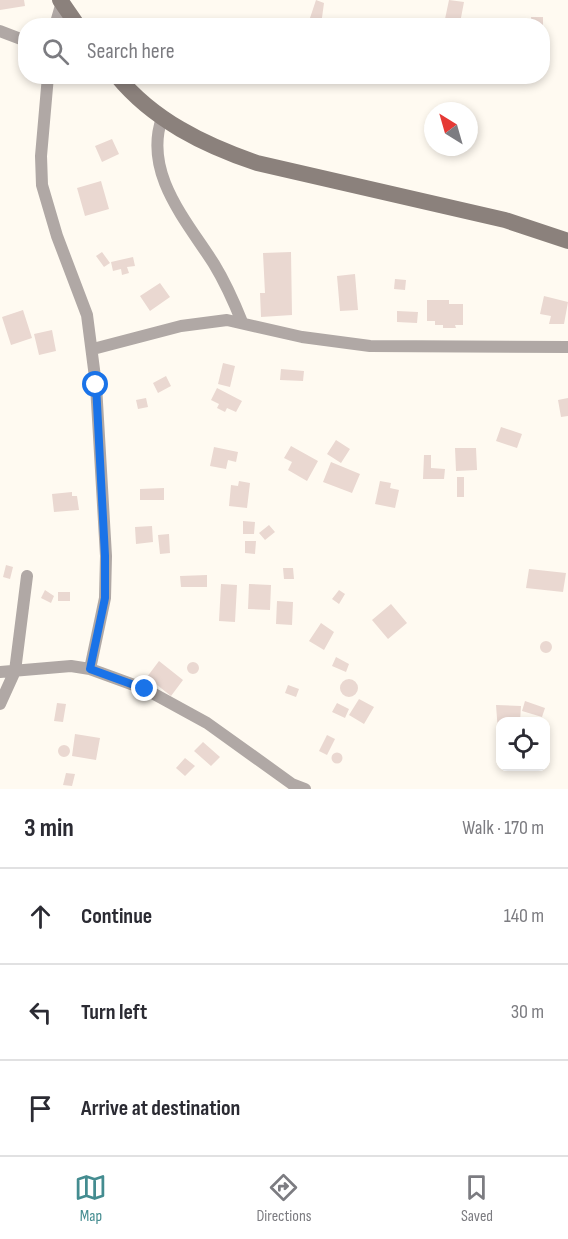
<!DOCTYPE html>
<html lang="en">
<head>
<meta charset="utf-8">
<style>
	:root { --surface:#fff; --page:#f7f7f7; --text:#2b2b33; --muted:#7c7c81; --line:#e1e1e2; --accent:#448c90 }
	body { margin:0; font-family:"Sofia Sans Condensed",sans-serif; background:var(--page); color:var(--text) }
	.controls { position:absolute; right:18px; bottom:18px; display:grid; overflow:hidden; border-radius:12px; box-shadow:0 3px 9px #0003 }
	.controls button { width:54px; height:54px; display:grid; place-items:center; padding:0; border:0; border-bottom:2px solid var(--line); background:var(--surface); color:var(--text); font:30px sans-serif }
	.compass { position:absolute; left:424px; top:102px; width:54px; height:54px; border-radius:50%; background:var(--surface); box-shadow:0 3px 9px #0003; rotate:323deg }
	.stop { position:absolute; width:18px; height:18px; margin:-14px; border:4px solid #1a73e8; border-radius:50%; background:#fff }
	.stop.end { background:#1a73e8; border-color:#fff; box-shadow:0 2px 6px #0008 }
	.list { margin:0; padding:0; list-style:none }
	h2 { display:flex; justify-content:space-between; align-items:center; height:78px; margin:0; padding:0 24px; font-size:26px }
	h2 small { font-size:20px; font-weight:400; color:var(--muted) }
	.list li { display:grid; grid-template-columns:39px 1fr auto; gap:18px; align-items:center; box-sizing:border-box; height:96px; padding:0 24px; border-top:2px solid var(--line) }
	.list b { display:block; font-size:22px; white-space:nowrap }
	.list em { font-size:20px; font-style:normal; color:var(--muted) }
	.icon { flex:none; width:33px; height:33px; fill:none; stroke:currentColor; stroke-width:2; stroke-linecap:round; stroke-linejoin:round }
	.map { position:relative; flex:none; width:568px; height:789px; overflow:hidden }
	.search { position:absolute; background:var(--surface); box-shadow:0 3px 9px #0003; left:18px; right:18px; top:18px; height:66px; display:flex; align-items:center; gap:15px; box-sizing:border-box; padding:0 21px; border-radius:24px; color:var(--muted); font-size:22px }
	.sheet { height:366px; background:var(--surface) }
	nav { display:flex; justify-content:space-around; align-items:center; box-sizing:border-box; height:84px; border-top:2px solid var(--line); background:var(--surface); font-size:16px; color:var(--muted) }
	nav a { display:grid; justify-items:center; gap:3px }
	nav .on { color:var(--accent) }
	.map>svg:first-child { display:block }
	.building { fill:#ead8d1 }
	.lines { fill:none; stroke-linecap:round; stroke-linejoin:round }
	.street { stroke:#b0a8a5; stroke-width:12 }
	.secondary { stroke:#8b817c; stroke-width:16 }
	.route { stroke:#1a73e8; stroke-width:8 }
</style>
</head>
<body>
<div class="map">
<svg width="568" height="789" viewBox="0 0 568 789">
	<rect width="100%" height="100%" fill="#fffaf1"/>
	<path class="building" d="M0,0H24L25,6L0,10Z
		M316,0L324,3L321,25L309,21Z
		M449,0L464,2L460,23L445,19Z
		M531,17H543V26H531Z
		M112,139L119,154L102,162L95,146Z
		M101,181L109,209L85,216L77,188Z
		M102,252L110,263L104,267L96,256Z
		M291,252L292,315L261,317L260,293H265L263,253Z
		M133,257L135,266L127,267L129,273L122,275L121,269L113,271L111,262Z
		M355,274L358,310L340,311L337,276Z
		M395,279L406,280L405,290L394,289Z
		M160,283L170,297L150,311L140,296Z
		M544,296L568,302L564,324H549L551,316L540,314Z
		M427,300H449V304H463V325H455L456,328H443V325H435V321H427Z
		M23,310L32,338L11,345L2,317Z
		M397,311L418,312L417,323L397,322Z
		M52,330L56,351L39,355L34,334Z
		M223,363L235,366L230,387L218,384Z
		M281,369L304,371L303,381L280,380Z
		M166,376L171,386L158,393L153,383Z
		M217,388L242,401L236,412L227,408L225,412L217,408L219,404L211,400Z
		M146,398L148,407L138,409L136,400Z
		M568,398V416L561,417L558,400Z
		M501,427L522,434L517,448L496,441Z
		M336,440L350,449L341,463L327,454Z
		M291,446L318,461L307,481L288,470L292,462L284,458Z
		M214,447L238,452L236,462L228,460L226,469L210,466Z
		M455,448H476L477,470L456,471Z
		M424,455H431V468L445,469L444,479H423Z
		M331,462L360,474L352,493L323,482Z
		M457,477H464V497H457Z
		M239,481L250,483L247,508L229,506L231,485L238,486Z
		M380,481L391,483L390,488L399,490L395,508L375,504Z
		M164,488V500H140V489Z
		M72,492V496H77L79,510L54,512L52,494Z
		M243,521L255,522L254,534H243Z
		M269,525L275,532L265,540L259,533Z
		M152,526L153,542L136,544L135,527Z
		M169,534L170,553L160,554L158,535Z
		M245,541H256L255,554L245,553Z
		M6,565L13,567L10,579L3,577Z
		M283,568H293L294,579H284Z
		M529,569L566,573L563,592L526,588Z
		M207,575V587H181L180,576Z
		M221,584L237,585L235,622L219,621Z
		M249,584L271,585L270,610L248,609Z
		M45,590L54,596L51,603L41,598Z
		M339,590L345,594L339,604L332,599Z
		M58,592H70V601H58Z
		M277,601L293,602L292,625L276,624Z
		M391,604L407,623L388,639L372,620Z
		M321,623L334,632L324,650L309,641Z
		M540 647a6 6 0 1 1 12 0a6 6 0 1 1-12 0Z
		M336,657L349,664L346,672L332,666Z
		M159,661L183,680L171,696L147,677Z
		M187 668a6 6 0 1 1 12 0a6 6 0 1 1-12 0Z
		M340 688a9 9 0 1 1 18 0a9 9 0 1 1-18 0Z
		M288,685L299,689L296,697L285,693Z
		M359,699L374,707L364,724L349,715Z
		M525,701L545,708L542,717L522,711Z
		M57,703L66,704L63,722L54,721Z
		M337,703L349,709L345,718L332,712Z
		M496,705L521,706L520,722H500V732H498Z
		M75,734L100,738L96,760L72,756Z
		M327,735L335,739L327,755L319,751Z
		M203,742L220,757L211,766L194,751Z
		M58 751a6 6 0 1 1 12 0a6 6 0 1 1-12 0Z
		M331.5 758a5.5 5.5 0 1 1 11 0a5.5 5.5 0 1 1-11 0Z
		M185,758L195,766L185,776L176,768Z
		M66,773L75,774L72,786L63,785Z"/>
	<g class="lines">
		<path class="street" d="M55,26L62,2
			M0,31L26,41
			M48,76L41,156L42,185L57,236L87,315L96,385L106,556L105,598L90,669
			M162,118C143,173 186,220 214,264C225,282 234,302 242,322
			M93,349L181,326L227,320L302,337L370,346L568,347
			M0,672L71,666L90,669L145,689L207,723L292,784L305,789
			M0,704L15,671L27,576"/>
		<path class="secondary" d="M60,0L78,26
			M117,76C153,120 204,145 257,163L505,220L568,241"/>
	</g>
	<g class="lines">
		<path class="route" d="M96,385L105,556V598L90,669L145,689"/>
	</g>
</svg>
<div class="controls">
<button><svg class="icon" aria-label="locate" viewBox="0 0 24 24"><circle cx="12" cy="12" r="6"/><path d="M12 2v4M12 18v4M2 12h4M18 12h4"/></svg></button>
</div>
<svg class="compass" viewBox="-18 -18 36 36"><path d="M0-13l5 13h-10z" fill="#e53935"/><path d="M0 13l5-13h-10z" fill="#7c7c81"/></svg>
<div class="stop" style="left:96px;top:385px"></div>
<div class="stop end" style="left:145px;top:689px"></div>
<div class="search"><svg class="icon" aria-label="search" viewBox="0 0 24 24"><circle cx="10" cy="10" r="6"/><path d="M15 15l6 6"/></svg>Search here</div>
</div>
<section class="sheet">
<h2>3 min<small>Walk · 170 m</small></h2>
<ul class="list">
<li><svg class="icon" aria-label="ahead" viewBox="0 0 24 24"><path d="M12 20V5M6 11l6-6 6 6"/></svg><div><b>Continue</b></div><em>140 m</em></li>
<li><svg class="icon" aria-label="left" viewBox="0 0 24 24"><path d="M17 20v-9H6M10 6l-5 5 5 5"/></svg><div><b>Turn left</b></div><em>30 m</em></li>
<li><svg class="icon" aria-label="arrive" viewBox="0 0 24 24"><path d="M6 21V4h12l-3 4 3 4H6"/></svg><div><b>Arrive at destination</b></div></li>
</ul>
</section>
<nav>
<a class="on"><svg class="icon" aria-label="map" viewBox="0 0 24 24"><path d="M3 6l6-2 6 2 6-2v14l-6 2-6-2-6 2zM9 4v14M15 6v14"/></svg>Map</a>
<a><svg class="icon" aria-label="directions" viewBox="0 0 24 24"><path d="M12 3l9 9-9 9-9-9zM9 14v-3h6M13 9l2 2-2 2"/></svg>Directions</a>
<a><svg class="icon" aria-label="saved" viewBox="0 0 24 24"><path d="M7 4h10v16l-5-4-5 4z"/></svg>Saved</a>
</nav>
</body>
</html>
